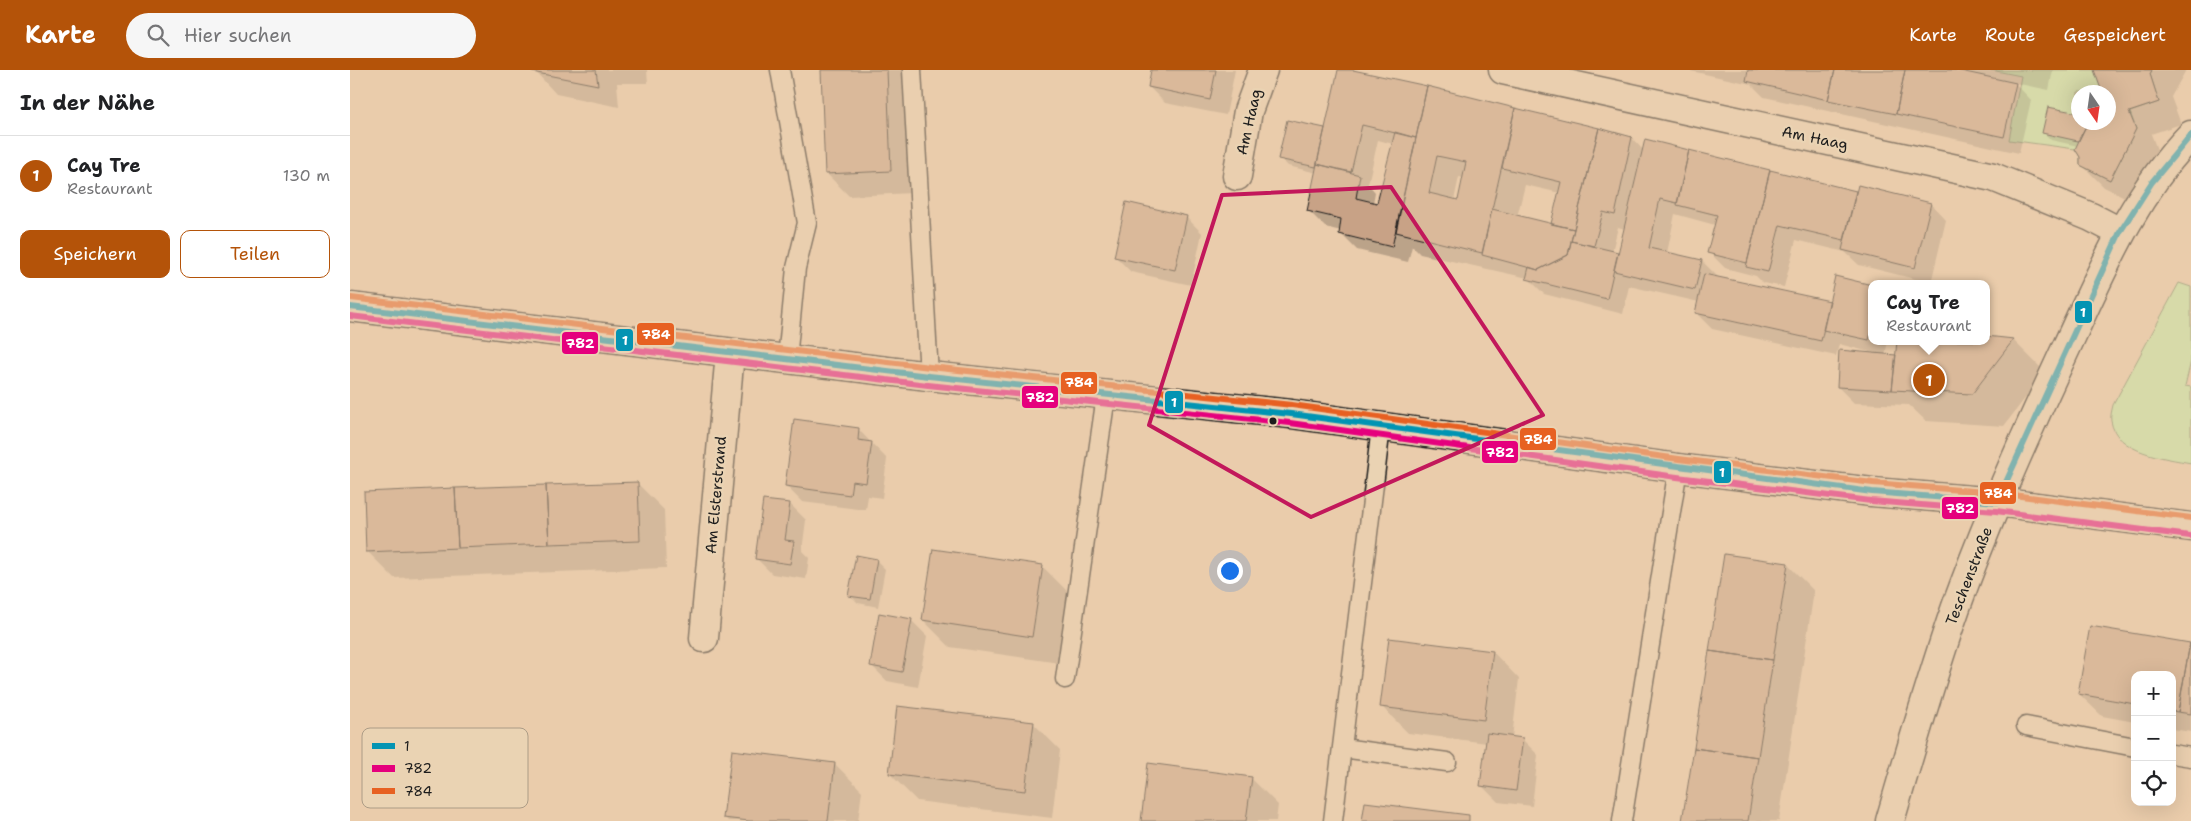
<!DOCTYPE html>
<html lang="de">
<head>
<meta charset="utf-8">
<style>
	:root { --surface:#fff; --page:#f6f6f6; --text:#202124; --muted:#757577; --line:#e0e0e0; --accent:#b45309 }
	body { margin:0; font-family:"Shantell Sans",sans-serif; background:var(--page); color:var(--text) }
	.controls { position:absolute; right:15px; bottom:15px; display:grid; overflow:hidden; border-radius:10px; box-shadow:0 5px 20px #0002 }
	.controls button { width:45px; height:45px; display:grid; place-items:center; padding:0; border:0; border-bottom:1px solid var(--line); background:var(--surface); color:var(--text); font:25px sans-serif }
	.compass { position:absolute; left:1721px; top:15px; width:45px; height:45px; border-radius:50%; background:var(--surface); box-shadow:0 5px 20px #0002; rotate:167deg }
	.you { position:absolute; left:879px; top:500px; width:18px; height:18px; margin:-12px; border:4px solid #fff; border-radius:50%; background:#1a73e8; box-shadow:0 0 0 8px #1a73e833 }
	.badge { display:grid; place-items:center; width:32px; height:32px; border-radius:50%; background:var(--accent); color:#fff; font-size:16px; font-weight:700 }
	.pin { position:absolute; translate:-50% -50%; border:2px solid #fff; box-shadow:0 1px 5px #0006 }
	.popup { position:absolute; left:1518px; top:210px; width:122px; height:65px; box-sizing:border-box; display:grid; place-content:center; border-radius:10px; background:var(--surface); filter:drop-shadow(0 1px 4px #0005); font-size:16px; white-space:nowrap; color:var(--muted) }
	.popup b { font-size:19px; color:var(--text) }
	.popup::after { content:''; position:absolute; left:50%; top:100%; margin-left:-10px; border:10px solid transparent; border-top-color:var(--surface) }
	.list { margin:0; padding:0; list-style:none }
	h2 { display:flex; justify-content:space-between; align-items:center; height:65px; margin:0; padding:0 20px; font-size:21px }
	h2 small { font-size:16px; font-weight:400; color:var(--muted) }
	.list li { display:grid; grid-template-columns:32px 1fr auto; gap:15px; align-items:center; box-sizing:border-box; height:80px; padding:0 20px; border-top:1px solid var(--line) }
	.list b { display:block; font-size:19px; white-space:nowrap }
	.list p { margin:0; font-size:16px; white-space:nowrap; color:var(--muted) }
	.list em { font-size:16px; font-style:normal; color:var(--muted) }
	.actions { display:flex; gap:10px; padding:15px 20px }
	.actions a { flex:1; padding:11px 0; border:1px solid var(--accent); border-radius:10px; text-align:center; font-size:18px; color:var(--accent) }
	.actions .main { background:var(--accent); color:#fff }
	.icon { flex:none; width:28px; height:28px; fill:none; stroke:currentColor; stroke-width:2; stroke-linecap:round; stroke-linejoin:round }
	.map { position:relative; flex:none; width:1841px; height:751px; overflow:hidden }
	header { display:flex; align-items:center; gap:30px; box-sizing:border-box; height:70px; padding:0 25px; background:var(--accent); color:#fff }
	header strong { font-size:24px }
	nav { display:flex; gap:28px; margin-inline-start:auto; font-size:18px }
	.search { width:350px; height:45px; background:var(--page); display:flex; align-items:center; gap:12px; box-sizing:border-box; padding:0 18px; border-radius:28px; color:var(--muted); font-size:19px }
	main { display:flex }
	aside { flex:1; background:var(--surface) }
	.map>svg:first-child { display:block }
	.green { fill:#c0eaa6; stroke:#6e8361; fill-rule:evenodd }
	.shadow { fill:#0003; fill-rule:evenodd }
	.building { fill:#c8a286; stroke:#1c1c1c; fill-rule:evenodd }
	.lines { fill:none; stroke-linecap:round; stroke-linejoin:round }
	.lane-casing { stroke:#1c1c1c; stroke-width:21 }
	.street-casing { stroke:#1c1c1c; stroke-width:31 }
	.lane { stroke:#ead3b3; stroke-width:18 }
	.street { stroke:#ead3b3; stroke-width:28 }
	.bus-1-casing { stroke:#ead3b3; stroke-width:10 }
	.bus-2-casing { stroke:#ead3b3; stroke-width:10 }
	.bus-3-casing { stroke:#ead3b3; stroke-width:10 }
	.bus-1 { stroke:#0494b3; stroke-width:6 }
	.bus-2 { stroke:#e5007d; stroke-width:6 }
	.bus-3 { stroke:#e76122; stroke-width:6 }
	.marked { fill:none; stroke:#c2185b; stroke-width:4; stroke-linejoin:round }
	.bus-dot { fill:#1c1c1c; stroke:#ead3b3; stroke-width:2 }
	.labels { text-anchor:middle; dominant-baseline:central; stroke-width:5; stroke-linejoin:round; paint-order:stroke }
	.street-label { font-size:15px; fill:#1c1c1c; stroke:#ead3b3 }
	.key { fill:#ead3b3; stroke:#ac9c86; stroke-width:1 }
	.key-label { font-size:14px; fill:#1c1c1c }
	.line-badge { stroke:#ead3b3; stroke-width:2 }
	.badge-label { font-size:14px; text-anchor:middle; font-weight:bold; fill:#fff }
</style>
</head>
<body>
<header>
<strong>Karte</strong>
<div class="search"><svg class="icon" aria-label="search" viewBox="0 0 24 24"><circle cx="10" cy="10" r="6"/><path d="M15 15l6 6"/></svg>Hier suchen</div>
<nav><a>Karte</a><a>Route</a><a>Gespeichert</a></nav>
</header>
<main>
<aside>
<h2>In der Nähe<small></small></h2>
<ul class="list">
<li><span class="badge">1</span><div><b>Cay Tre</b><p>Restaurant</p></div><em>130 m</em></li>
</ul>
<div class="actions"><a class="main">Speichern</a><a>Teilen</a></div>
</aside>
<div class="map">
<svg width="1841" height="751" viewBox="0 0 1841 751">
	<rect width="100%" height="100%" fill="#eaccac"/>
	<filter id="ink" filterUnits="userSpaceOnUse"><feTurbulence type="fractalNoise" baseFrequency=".02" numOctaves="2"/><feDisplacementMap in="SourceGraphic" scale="10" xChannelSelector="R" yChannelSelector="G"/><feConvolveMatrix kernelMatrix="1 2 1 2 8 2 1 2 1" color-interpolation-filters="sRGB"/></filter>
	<g filter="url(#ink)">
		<path class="green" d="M1641,0H1802L1800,4L1809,32L1780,42L1786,59L1760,110L1730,95V87L1725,79L1659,70L1671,6ZM1728,22H1758V52H1728Z
			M1829,213L1841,217V291L1835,316L1841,317V393C1815,388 1766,383 1761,351C1760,346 1762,340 1763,335Z"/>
		<path class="shadow" d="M184,0H297L298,13H267L269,37L206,24Z
			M472,0H558L563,123L499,126L476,103Z
			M803,0H885L876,45L815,33L799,17Z
			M990,0L1076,18L1282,68L1293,80L1295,71L1507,122L1581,134L1596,150L1581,213L1509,195L1495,182L1446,170L1434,217L1413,213L1406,206L1375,198L1359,182L1365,155L1325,144L1317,183L1352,191L1368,207L1481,233L1522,216V271H1538L1535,285L1545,286L1636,271V268L1662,269L1695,302L1654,356L1576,351L1559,335L1504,333L1488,317L1520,282L1489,274L1486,286L1362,259L1346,243L1349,232L1279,216L1273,244L1194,224L1178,208L1070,184L1062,176L1058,192L1007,180L991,164V161L975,157L959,141L967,103L938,96L930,88L974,59L976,61ZM1028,70L1043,74L1028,135L1023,133L1025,122L1018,114ZM1109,107L1114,108L1109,131L1104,130ZM1175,115L1210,123L1202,156L1167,147ZM1268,157L1275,159L1269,184L1262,182Z
			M1336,0H1703L1699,20L1665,13L1681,30L1669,83L1414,27L1401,14Z
			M1746,0H1836L1821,27L1831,54L1801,64L1808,82L1783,131L1754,117L1732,95L1728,76L1701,70L1693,62L1699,39L1728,44V52H1758V22H1754Z
			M836,147L852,163L841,215L781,202L765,186Z
			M508,359L537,389L532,428L518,426L516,440L452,432L436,416Z
			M287,413L314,440L316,498L44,508L17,481Z
			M440,434L456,450L452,481L459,488L456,509L422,504L406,488Z
			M507,487L527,491L535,499L528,537L508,533L500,525Z
			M1437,494L1464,521L1429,751H1333Z
			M692,496L719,523L709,593L600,577L573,550Z
			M561,550L577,566L568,617L537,611L521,595Z
			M1841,575V662L1822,659V605H1785V652L1752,646L1729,624Z
			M1143,582L1169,609L1162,668L1172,669L1188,685L1182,736L1148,732L1132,716L1137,673L1058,663L1031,636Z
			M683,653L710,680L702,748L567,731L540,704Z
			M485,694L512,721L508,751H378L374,747Z
			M901,708L928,735L926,751H792Z"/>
		<path class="building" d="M183,0H246L248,15L182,2Z
			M471,0H537L541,101L475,104Z
			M801,0H866L860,30L798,17Z
			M988,0H1003L1077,16L1066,68L1012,55L1001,102L967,94Z
			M1398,0H1485L1478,30L1396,11Z
			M1485,0H1555L1546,44L1478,30Z
			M1555,0H1606L1666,13L1654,67L1546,44Z
			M1744,0H1802L1800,4L1809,32L1779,42L1786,59L1760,110L1730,95V87L1725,79L1738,52H1758V22H1752Z
			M1077,16L1165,38L1132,183L1046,162ZM1087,86L1116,92L1108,130L1079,123Z
			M1698,37L1728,43V52H1738L1728,71L1692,63Z
			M1165,38L1249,58L1224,159L1201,154L1211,112L1152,98Z
			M937,50L975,58L966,97L928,89Z
			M1249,58L1282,67L1265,145L1253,142L1244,176L1221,171Z
			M1045,62L1066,68L1042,177L989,164L991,149L957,141L967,94L1010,105L1006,128L1027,133Z
			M1295,69L1339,80L1327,133L1310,129L1299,178L1352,190L1345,220L1264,201Z
			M1339,80L1420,100L1397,193L1357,183L1367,145L1327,135Z
			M1420,100L1506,121L1494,170L1430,155L1418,202L1396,197Z
			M1508,115L1581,133L1565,198L1492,180Z
			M776,132L837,146L825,200L764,187Z
			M1142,139L1224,159L1218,185L1188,200L1132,185Z
			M1221,171L1268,182L1257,229L1176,209L1179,197L1188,200L1218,185Z
			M1354,204L1480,231L1471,271L1345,243Z
			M1485,206L1522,215V259L1519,270L1473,260Z
			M1636,266L1664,269L1622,324L1542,320L1547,271H1636Z
			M1489,280L1546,285L1542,320L1487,317Z
			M444,349L509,358L508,370L522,372L516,413L502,411L500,425L435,416Z
			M288,412L290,471L199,474L196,415Z
			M196,415L199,474L108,478L105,418Z
			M105,418L108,478L16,482L14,422Z
			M413,430L440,433L435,470L444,471L440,494L405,489Z
			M583,479L693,495L682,567L572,550Z
			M1374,484L1438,493L1423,590L1359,581Z
			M506,485L527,489L520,529L498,526Z
			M529,543L562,549L552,602L520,596Z
			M1740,556L1840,573L1828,642L1822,641V605H1785V634L1728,624Z
			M1039,568L1143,581L1134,650L1030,637Z
			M1840,573L1841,574V644L1828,642Z
			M1359,581L1423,590L1408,687L1344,678Z
			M547,636L684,652L675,721L539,704Z
			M1137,663L1173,668L1166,721L1130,716Z
			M1344,678L1408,687L1398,751H1332Z
			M382,680L485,693L478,751H399L373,748Z
			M798,693L902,707L896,751H791Z
			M1015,732L1119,745V751H1012Z"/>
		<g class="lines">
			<g class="lane-casing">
				<path id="lane" d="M430,0L457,153L446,198L437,289
					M562,0L579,306
					M715,609L756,326
					M1676,656L1785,677
					M992,678L1097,692
					M1822,684L1841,687
					M983,751L1031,357
					M1272,751L1328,398"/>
			</g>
			<g class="street-casing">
				<path id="street" d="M1153,0L1643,107L1741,147L1770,162
					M887,106L898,41L913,0
					M0,237L579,306L941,344L1328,398L1522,422L1647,432L1841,457
					M354,568L380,283
					M1540,751C1561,679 1581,608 1606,537C1638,448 1677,362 1717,276C1753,199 1782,127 1841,65"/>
			</g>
			<use href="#lane" class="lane"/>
			<use href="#street" class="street"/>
			<g class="bus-1-casing">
				<path id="bus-1" d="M0,237L579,306L941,344L1522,422L1647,432
					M1647,432L1770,162L1802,112L1841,65"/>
			</g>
			<g class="bus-2-casing">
				<path id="bus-2" d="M0,246L578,315L940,353L1327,407L1521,431L1646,441L1840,466"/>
			</g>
			<g class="bus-3-casing">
				<path id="bus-3" d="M1,228L580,297L942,335L1329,389L1523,413L1648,423L1841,448"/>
			</g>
			<use href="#bus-1" class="bus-1"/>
			<use href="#bus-2" class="bus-2"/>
			<use href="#bus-3" class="bus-3"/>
		</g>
	</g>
	<path d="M0 0H1841V751H0ZM1041,117L1193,345L961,447L799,355L872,125Z" fill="#eaccac" fill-opacity=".55" fill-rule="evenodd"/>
	<path class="marked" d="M1041,117L1193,345L961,447L799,355L872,125Z"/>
	<circle class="bus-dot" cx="923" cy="351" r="4.5"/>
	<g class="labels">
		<g class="street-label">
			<text transform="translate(899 52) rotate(-77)">Am Haag</text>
			<text transform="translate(1465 68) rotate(12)">Am Haag</text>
			<text transform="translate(366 425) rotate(-85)">Am Elsterstrand</text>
			<text transform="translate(1619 506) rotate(-69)">Teschenstraße</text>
		</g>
	</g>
	<rect x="12" y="658" width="166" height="80" rx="8" class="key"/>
	<rect x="22" y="673" width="23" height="6" fill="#0494b3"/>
	<rect x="22" y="695" width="23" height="7" fill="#e5007d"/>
	<rect x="22" y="718" width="23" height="6" fill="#e76122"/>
	<g class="key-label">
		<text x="54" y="681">1</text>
		<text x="54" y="703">782</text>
		<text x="54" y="726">784</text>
	</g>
	<g class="line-badge">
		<rect x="1724" y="230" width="19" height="24" rx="5" fill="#0494b3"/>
		<rect x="286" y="252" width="39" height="24" rx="5" fill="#e76122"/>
		<rect x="265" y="258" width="19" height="24" rx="5" fill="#0494b3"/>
		<rect x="211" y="261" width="38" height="24" rx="5" fill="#e5007d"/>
		<rect x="710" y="301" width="38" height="24" rx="5" fill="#e76122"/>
		<rect x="671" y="315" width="38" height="24" rx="5" fill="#e5007d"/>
		<rect x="814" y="320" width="20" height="24" rx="5" fill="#0494b3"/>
		<rect x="1169" y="357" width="38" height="24" rx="5" fill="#e76122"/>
		<rect x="1131" y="370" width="38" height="24" rx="5" fill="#e5007d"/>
		<rect x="1363" y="390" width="19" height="24" rx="5" fill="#0494b3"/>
		<rect x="1629" y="411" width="38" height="24" rx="5" fill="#e76122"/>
		<rect x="1591" y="426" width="38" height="24" rx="5" fill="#e5007d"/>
	</g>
	<g class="badge-label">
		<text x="1733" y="247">1</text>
		<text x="306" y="269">784</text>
		<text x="275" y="275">1</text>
		<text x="230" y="278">782</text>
		<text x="729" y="317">784</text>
		<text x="690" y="332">782</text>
		<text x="824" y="337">1</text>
		<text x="1188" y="374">784</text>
		<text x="1150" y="387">782</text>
		<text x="1372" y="407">1</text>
		<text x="1648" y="428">784</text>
		<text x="1610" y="443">782</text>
	</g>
</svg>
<div class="controls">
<button>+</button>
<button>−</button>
<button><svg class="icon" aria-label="locate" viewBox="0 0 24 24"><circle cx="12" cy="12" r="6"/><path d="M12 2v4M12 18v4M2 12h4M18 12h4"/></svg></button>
</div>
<svg class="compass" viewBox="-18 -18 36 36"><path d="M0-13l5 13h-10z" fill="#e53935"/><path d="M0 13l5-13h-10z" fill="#757577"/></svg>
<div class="you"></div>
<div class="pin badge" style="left:1579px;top:310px">1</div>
<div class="popup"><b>Cay Tre</b>Restaurant</div>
</div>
</main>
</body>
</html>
